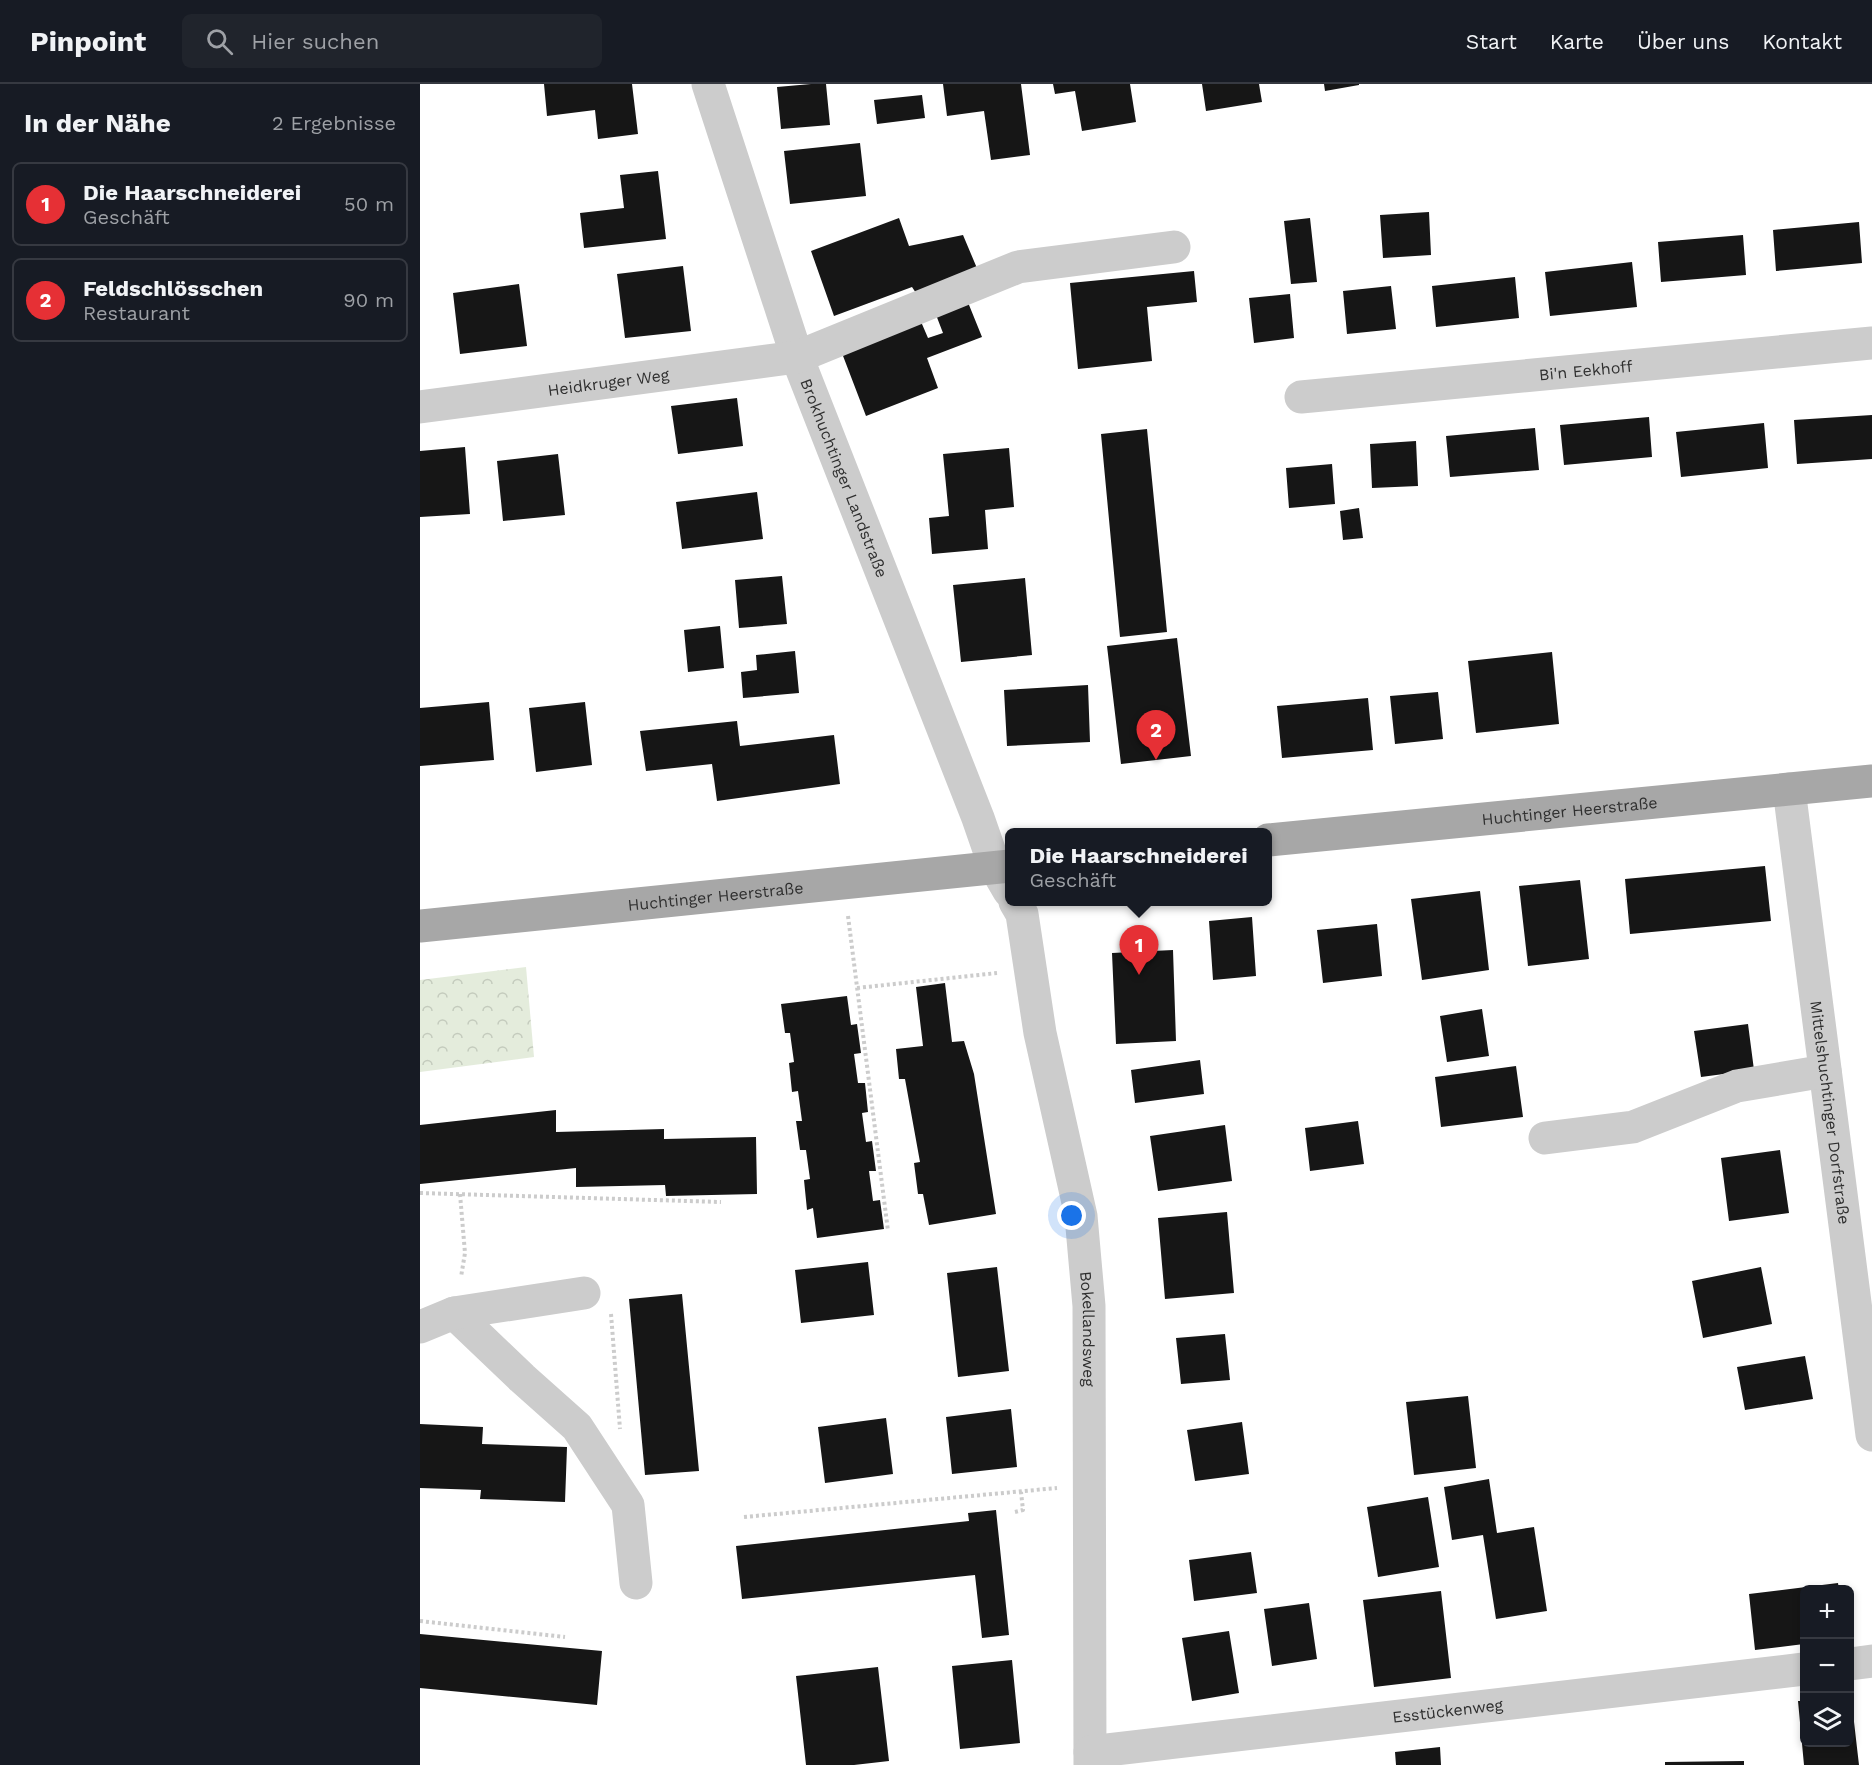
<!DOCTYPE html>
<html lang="de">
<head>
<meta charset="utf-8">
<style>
	:root { --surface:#171b24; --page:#20242c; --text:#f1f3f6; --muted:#9ea1a6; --line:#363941; --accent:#e63035 }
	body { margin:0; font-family:"Work Sans",sans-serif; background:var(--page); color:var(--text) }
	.controls { position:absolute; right:18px; bottom:18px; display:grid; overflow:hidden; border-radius:9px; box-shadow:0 3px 9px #0003 }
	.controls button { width:54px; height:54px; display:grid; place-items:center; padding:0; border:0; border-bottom:2px solid var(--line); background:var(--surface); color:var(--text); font:30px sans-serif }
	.you { position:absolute; left:652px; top:1132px; width:21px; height:21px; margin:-15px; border:4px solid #fff; border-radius:50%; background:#1a73e8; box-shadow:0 0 0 9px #1a73e833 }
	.badge { display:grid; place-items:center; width:39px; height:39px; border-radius:50%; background:var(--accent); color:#fff; font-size:20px; font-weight:700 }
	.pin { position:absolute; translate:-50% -50px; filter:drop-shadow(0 2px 3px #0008) }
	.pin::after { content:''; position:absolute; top:32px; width:21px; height:18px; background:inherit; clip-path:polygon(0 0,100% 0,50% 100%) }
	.popup { position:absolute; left:585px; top:744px; width:267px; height:78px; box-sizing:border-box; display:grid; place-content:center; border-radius:9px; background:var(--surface); filter:drop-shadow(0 2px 4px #0005); font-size:20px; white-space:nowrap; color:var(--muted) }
	.popup b { font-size:22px; color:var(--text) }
	.popup::after { content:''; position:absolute; left:50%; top:100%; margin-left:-12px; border:12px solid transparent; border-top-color:var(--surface) }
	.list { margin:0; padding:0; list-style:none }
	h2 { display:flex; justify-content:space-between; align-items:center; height:78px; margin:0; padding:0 24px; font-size:26px }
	h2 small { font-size:20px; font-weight:400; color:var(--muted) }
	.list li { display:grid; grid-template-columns:39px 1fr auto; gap:18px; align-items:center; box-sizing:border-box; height:84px; margin:0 12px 12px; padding:0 12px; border:2px solid var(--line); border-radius:9px }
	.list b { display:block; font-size:22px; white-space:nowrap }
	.list p { margin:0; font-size:20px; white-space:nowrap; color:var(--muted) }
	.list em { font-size:20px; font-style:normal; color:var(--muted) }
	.icon { flex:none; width:33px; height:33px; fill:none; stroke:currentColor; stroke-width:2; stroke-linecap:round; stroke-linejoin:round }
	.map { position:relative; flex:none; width:1452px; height:1681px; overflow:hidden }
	header { display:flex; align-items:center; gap:36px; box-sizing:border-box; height:84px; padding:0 30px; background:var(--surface); border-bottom:2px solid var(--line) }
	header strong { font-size:28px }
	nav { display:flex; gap:33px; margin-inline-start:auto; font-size:21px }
	.search { width:420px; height:54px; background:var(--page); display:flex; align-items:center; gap:15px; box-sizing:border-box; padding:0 21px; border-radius:9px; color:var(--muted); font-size:22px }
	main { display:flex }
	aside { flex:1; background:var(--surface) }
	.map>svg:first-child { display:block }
	.forest { fill:url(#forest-crowns) }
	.building { fill:#161616 }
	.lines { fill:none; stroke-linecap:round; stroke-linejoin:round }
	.path { stroke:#ccc; stroke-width:4; stroke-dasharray:3 3; stroke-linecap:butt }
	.minor { stroke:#ccc; stroke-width:33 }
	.major { stroke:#a7a7a7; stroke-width:33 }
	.labels { text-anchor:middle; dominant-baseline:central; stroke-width:6; stroke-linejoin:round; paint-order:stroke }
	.street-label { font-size:16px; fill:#2f2f2f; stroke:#fff }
</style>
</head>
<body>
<header>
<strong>Pinpoint</strong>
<div class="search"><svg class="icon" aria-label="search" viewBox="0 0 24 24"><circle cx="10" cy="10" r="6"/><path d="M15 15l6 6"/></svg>Hier suchen</div>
<nav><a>Start</a><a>Karte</a><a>Über uns</a><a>Kontakt</a></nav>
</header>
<main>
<aside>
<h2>In der Nähe<small>2 Ergebnisse</small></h2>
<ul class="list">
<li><span class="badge">1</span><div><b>Die Haarschneiderei</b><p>Geschäft</p></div><em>50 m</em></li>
<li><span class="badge">2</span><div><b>Feldschlösschen</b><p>Restaurant</p></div><em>90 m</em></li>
</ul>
</aside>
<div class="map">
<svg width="1452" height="1681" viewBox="0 0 1452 1681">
	<defs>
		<pattern id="forest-crowns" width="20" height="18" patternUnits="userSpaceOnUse" patternTransform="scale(1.5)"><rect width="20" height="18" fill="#e4ecdc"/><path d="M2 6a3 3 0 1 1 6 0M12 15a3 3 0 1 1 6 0" fill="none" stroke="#c4cbbd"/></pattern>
	</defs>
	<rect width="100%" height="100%" fill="#fff"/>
	<path class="forest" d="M106,883L114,973L0,988V896Z"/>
	<path class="building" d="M124,0H212L218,50L178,55L175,26L127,32Z
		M391,0H406L410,41L361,45L357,3Z
		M523,0H601L610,71L571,76L564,27L527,32Z
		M633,0H710L716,38L662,47L655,7L635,10Z
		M782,0H839L842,18L786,27Z
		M904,0H939V1L905,7Z
		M502,11L505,34L457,40L454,16Z
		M440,59L446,112L370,120L364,67Z
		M238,87L246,155L164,164L160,129L204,124L200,91Z
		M1009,128L1011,171L963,174L960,131Z
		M479,134L489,162L543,151L559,189L498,212L492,203L414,232L391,167Z
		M890,134L897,198L871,200L864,137Z
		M1439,138L1442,179L1356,187L1353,146Z
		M1323,151L1326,191L1241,198L1238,158Z
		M1212,178L1217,223L1130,232L1125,188Z
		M263,182L271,247L205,254L197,190Z
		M774,187L777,218L727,223L732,277L658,285L650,199Z
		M1095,193L1099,234L1016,243L1012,202Z
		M99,200L107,262L40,270L33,209Z
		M971,202L976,245L927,250L923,207Z
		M870,210L874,254L834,259L829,214Z
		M545,211L562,253L507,274L518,304L446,332L420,264L499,233L508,254L523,249L513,223Z
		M317,314L323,362L258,370L251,322Z
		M1452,331V375L1377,380L1374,336Z
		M1229,333L1232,373L1144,381L1140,341Z
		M1344,339L1348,384L1261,393L1256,348Z
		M1115,344L1119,386L1030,393L1026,352Z
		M727,345L747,548L700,553L681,350Z
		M996,357L998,402L952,404L950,360Z
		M45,363L50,430L0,433V367Z
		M589,364L594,423L565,426L568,465L512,470L509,434L529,432L523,370Z
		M138,370L145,431L83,437L77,377Z
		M912,380L915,420L869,424L866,384Z
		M337,408L343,455L262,465L256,418Z
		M939,424L943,454L923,456L920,427Z
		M362,492L367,540L319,544L315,496Z
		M605,494L612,571L541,578L533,501Z
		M300,542L304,584L268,588L264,546Z
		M757,554L771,672L701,680L687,562Z
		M375,567L379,609L323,614L321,588L337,586L336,571Z
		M1132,568L1139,640L1056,649L1048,577Z
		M668,601L670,658L587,662L584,606Z
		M1018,608L1023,655L975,660L970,612Z
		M948,614L953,666L862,674L857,622Z
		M69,618L74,676L0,682V624Z
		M165,618L172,681L116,688L109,624Z
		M317,637L320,662L414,651L420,700L297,717L292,680L226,687L220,647Z
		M1345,782L1351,837L1210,850L1205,795Z
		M1160,796L1169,875L1108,882L1099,802Z
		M1060,807L1069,886L1002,896L991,815Z
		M832,833L836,892L793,896L789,837Z
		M957,840L962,892L903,899L897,846Z
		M753,866L756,957L696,960L692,869Z
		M525,899L532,958L544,957L554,990L576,1130L509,1141L503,1110H498L494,1079L500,1078L485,995H479L476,965L503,962L496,903Z
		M427,912L431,941L437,940L441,969L434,970L438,999H445L448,1028L442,1029L446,1058L452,1057L456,1087H449L453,1117L460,1116L464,1145L397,1154L393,1124L387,1126L384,1096L390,1095L386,1066H380L376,1037H382L378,1007L372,1008L369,979L374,978L370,949H365L361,920Z
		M1062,925L1069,972L1027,978L1020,932Z
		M1328,940L1334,986L1281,993L1274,947Z
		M780,976L784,1010L715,1019L711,986Z
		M1096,982L1103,1033L1021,1043L1015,993Z
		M136,1026V1048L244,1045V1055L336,1053L337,1110L246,1112L245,1101L156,1103V1084L0,1100V1041Z
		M938,1037L944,1080L890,1087L885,1044Z
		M805,1041L812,1097L738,1107L730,1052Z
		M1360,1066L1369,1129L1309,1137L1301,1074Z
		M807,1128L814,1209L745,1215L738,1134Z
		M448,1178L454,1231L381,1239L375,1186Z
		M577,1183L589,1287L538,1293L527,1189Z
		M1341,1183L1352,1240L1283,1254L1272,1197Z
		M262,1210L279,1387L225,1391L209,1215Z
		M805,1250L810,1296L761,1300L756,1254Z
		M1385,1272L1393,1315L1325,1326L1317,1283Z
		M1048,1312L1056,1384L994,1391L986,1318Z
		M591,1325L597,1383L532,1390L526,1333Z
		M466,1334L473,1390L405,1399L398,1343Z
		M822,1338L829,1390L775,1397L767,1346Z
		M0,1340L63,1343L62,1360L147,1363L145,1418L60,1415L61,1406L0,1404Z
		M1069,1395L1077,1449L1114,1443L1127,1527L1076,1535L1063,1451L1032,1456L1024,1403Z
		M1008,1413L1019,1483L958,1493L947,1423Z
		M576,1426L589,1551L562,1554L555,1491L322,1515L316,1462L549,1437L548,1429Z
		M831,1468L837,1509L774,1517L769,1476Z
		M1418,1499L1419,1506H1384V1560L1335,1566L1329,1510Z
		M1021,1507L1031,1594L954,1603L943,1516Z
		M889,1519L897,1575L852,1582L844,1525Z
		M809,1547L819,1609L772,1617L762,1554Z
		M0,1550L182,1567L177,1621L0,1604Z
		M592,1576L600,1659L540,1665L532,1582Z
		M458,1583L469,1677L434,1681H386L376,1592Z
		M1430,1612H1431L1439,1681H1384L1378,1617H1384V1658H1430Z
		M1020,1663L1021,1681H976L975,1668Z
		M1324,1677V1681H1245V1678Z"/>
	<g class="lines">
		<path class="path" d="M428,832L468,1147
			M437,904L577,889
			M0,1109L301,1118
			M40,1110L45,1169L41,1193
			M191,1230L200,1345
			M595,1428L603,1426L601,1408
			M324,1433L637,1404
			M0,1537L145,1553"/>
		<g class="minor">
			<path id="s1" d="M288,0L377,273L558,734L575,783L589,807"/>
			<path id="s2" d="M881,313L1452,259"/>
			<path id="s3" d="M0,323L377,273L598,183L754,163"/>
			<path id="s4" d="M1369,705L1452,1351"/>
			<path id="s5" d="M595,818L602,830L620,949L661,1132L669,1222L670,1681"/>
			<path d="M1125,1054L1213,1043L1317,1002L1405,987"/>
			<path d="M34,1229L102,1294L157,1343L208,1421L216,1499"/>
			<path d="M0,1243L34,1229L164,1209"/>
			<path d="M1430,1580L1452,1577"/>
			<path id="s6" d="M670,1668L1384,1585"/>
		</g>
		<g class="major">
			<path id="s7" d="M848,756L1452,697"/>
			<path id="s8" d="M0,842L590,782"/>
		</g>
	</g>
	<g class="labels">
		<g class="street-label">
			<text stroke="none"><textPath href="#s2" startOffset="286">Bi'n Eekhoff</textPath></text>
			<text stroke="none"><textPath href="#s3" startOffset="190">Heidkruger Weg</textPath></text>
			<text stroke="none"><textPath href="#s1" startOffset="417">Brokhuchtinger Landstraße</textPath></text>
			<text stroke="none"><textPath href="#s7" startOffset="303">Huchtinger Heerstraße</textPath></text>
			<text stroke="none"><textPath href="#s8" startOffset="297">Huchtinger Heerstraße</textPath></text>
			<text stroke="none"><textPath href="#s4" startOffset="326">Mittelshuchtinger Dorfstraße</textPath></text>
			<text stroke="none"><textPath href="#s5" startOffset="435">Bokellandsweg</textPath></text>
			<text stroke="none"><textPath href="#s6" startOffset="360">Esstückenweg</textPath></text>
		</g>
	</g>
</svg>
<div class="controls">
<button>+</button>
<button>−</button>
<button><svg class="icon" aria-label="layers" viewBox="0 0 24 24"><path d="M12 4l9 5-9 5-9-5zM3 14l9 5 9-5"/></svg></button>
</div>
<div class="you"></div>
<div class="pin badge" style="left:719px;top:891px">1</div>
<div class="popup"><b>Die Haarschneiderei</b>Geschäft</div>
<div class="pin badge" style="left:736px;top:676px">2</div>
</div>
</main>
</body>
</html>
